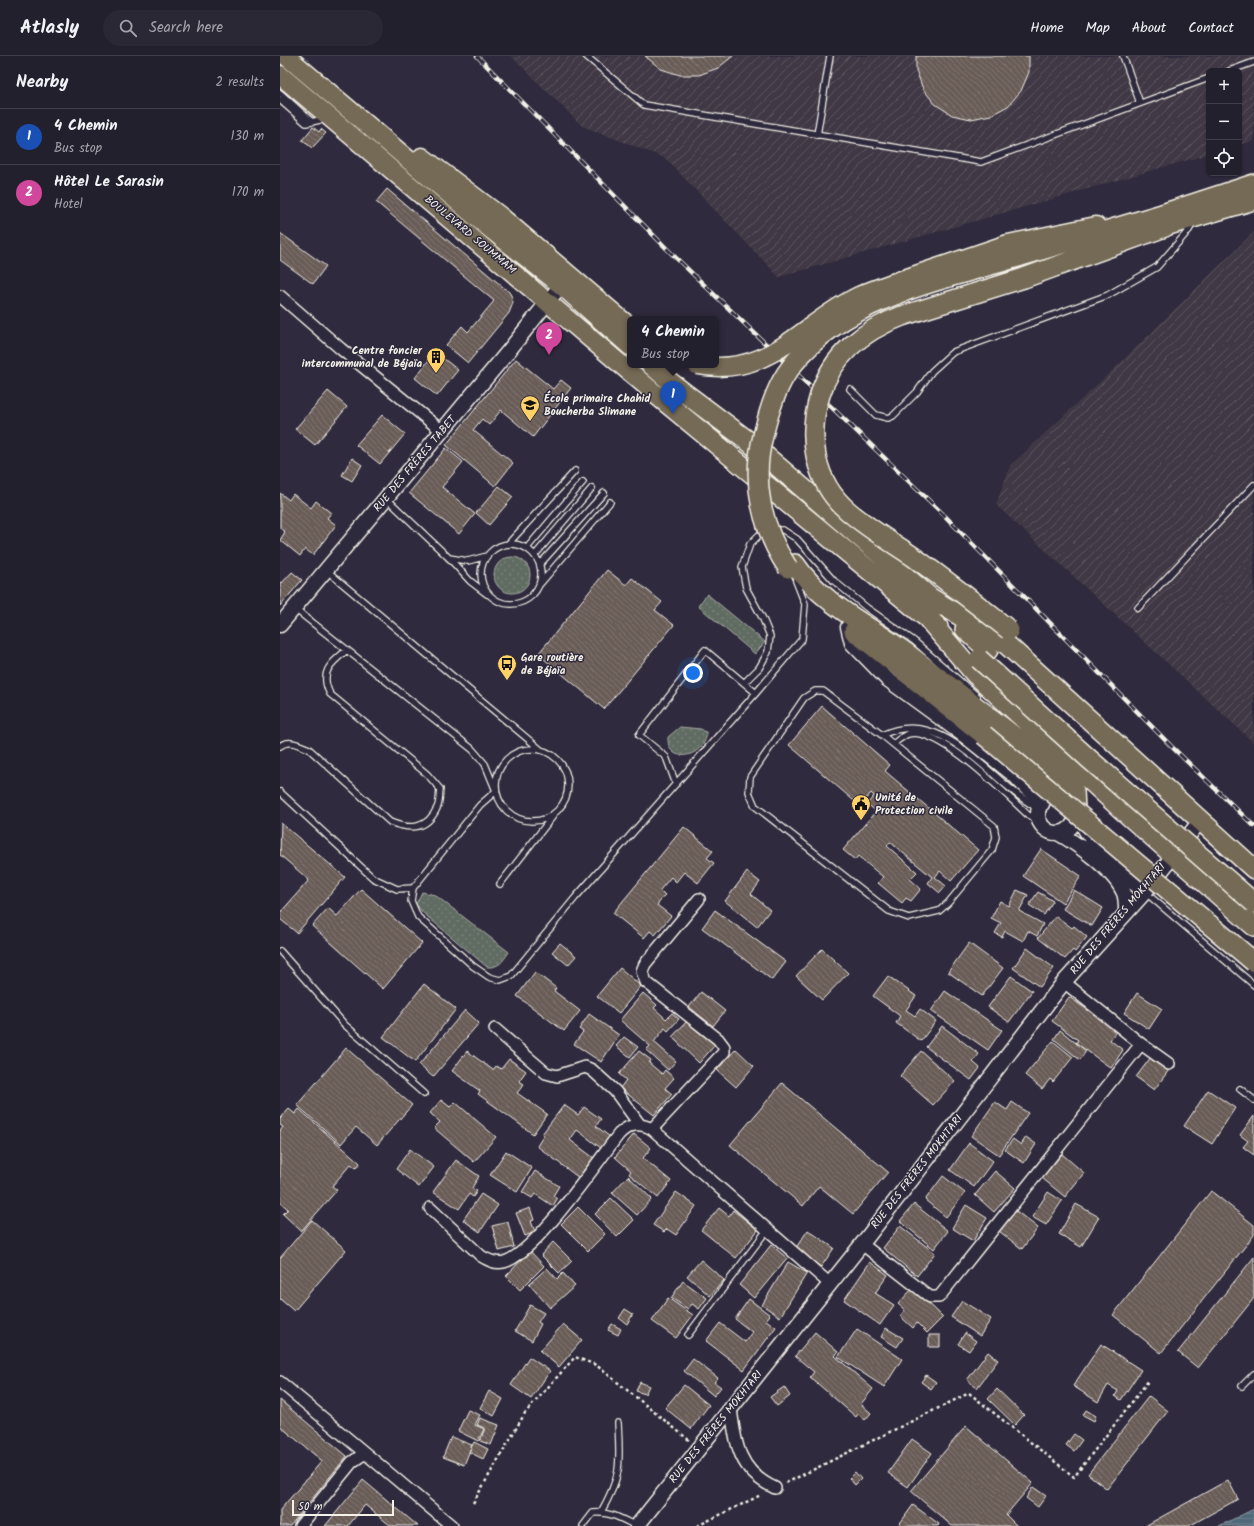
<!DOCTYPE html>
<html lang="en">
<head>
<meta charset="utf-8">
<style>
	:root { --surface:#23202e; --page:#2b2836; --text:#f1f3f6; --muted:#a3a3aa; --line:#403e4a; --accent:#bca0f2 }
	body { margin:0; font-family:Kalam,sans-serif; background:var(--page); color:var(--text) }
	.controls { position:absolute; right:12px; top:12px; display:grid; overflow:hidden; border-radius:6px; box-shadow:0 1px 3px #0004 }
	.controls button { width:36px; height:36px; display:grid; place-items:center; padding:0; border:0; border-bottom:1px solid var(--line); background:var(--surface); color:var(--text); font:20px sans-serif }
	.scale { position:absolute; left:12px; bottom:10px; width:102px; box-sizing:border-box; padding-left:4px; border:2px solid #f4f1e8; border-top:0; font-size:11px; line-height:14px; white-space:nowrap; color:#f4f1e8; -webkit-text-stroke:3px #2f2a3d; paint-order:stroke }
	.you { position:absolute; left:413px; top:617px; width:14px; height:14px; margin:-10px; border:3px solid #fff; border-radius:50%; background:#1a73e8; box-shadow:0 0 0 6px #1a73e833 }
	.badge { display:grid; place-items:center; width:26px; height:26px; border-radius:50%; background:var(--accent); color:#fff; font-size:13px; font-weight:700 }
	.pin { position:absolute; translate:-50% -33px; filter:drop-shadow(0 1px 2px #0008) }
	.pin::after { content:''; position:absolute; top:21px; width:14px; height:12px; background:inherit; clip-path:polygon(0 0,100% 0,50% 100%) }
	.popup { position:absolute; left:347px; top:260px; width:92px; height:52px; box-sizing:border-box; display:grid; place-content:center; border-radius:6px; background:var(--surface); filter:drop-shadow(0 1px 3px #0005); font-size:13px; white-space:nowrap; color:var(--muted) }
	.popup b { font-size:15px; color:var(--text) }
	.popup::after { content:''; position:absolute; left:50%; top:100%; margin-left:-8px; border:8px solid transparent; border-top-color:var(--surface) }
	.list { margin:0; padding:0; list-style:none }
	h2 { display:flex; justify-content:space-between; align-items:center; height:52px; margin:0; padding:0 16px; font-size:17px }
	h2 small { font-size:13px; font-weight:400; color:var(--muted) }
	.list li { display:grid; grid-template-columns:26px 1fr auto; gap:12px; align-items:center; box-sizing:border-box; height:56px; padding:0 16px; border-top:1px solid var(--line) }
	.list b { display:block; font-size:15px; white-space:nowrap }
	.list p { margin:0; font-size:13px; white-space:nowrap; color:var(--muted) }
	.list em { font-size:13px; font-style:normal; color:var(--muted) }
	.icon { flex:none; width:22px; height:22px; fill:none; stroke:currentColor; stroke-width:2; stroke-linecap:round; stroke-linejoin:round }
	.map { position:relative; flex:none; width:974px; height:1470px; overflow:hidden }
	header { display:flex; align-items:center; gap:24px; box-sizing:border-box; height:56px; padding:0 20px; background:var(--surface); border-bottom:1px solid var(--line) }
	header strong { font-size:19px }
	nav { display:flex; gap:22px; margin-inline-start:auto; font-size:14px }
	.search { width:280px; height:36px; background:var(--page); display:flex; align-items:center; gap:10px; box-sizing:border-box; padding:0 14px; border-radius:22px; color:var(--muted); font-size:15px }
	main { display:flex }
	aside { flex:1; background:var(--surface) }
	.map>svg:first-child { display:block }
	.industrial { fill:url(#industrial-furrows) }
	.grass { fill:url(#grass-dots); stroke:#aaaea5 }
	.water { fill:url(#water-rules); stroke:#929ea6 }
	.building { fill:url(#building-back-hatch); stroke:#f4f1e8 }
	.lines { fill:none; stroke-linecap:round; stroke-linejoin:round }
	.service-casing { stroke:#f4f1e8; stroke-width:8 }
	.minor-casing { stroke:#f4f1e8; stroke-width:14 }
	.tertiary-casing { stroke:#f4f1e8; stroke-width:17 }
	.primary-casing { stroke:#f4f1e8; stroke-width:21 }
	.trunk-casing { stroke:#f4f1e8; stroke-width:22 }
	.path { stroke:#f4f1e8; stroke-width:2.5; stroke-dasharray:3 3; stroke-linecap:butt }
	.service { stroke:#2f2a3d; stroke-width:5.5 }
	.minor { stroke:#2f2a3d; stroke-width:11 }
	.tertiary { stroke:#2f2a3d; stroke-width:14 }
	.primary { stroke:#756a55; stroke-width:18 }
	.trunk { stroke:#756a55; stroke-width:19 }
	.rail-casing { stroke:#f4f1e8; stroke-width:4.5 }
	.rail { stroke:#2f2a3d; stroke-width:3; stroke-dasharray:9; stroke-linecap:butt }
	.primary-bridge-casing { stroke:#f4f1e8; stroke-width:21; stroke-linecap:butt }
	.trunk-bridge-casing { stroke:#f4f1e8; stroke-width:22; stroke-linecap:butt }
	.primary-bridge { stroke:#756a55; stroke-width:18 }
	.trunk-bridge { stroke:#756a55; stroke-width:19 }
	.labels { text-anchor:middle; dominant-baseline:central; stroke-width:3; stroke-linejoin:round; paint-order:stroke }
	.street-label { font-size:11px; fill:#f4f1e8; stroke:#2f2a3d }
	.poi-label { font-size:11px; font-weight:bold; fill:#f4f1e8; stroke:#2f2a3d; text-anchor:start }
</style>
</head>
<body>
<header>
<strong>Atlasly</strong>
<div class="search"><svg class="icon" aria-label="search" viewBox="0 0 24 24"><circle cx="10" cy="10" r="6"/><path d="M15 15l6 6"/></svg>Search here</div>
<nav><a>Home</a><a>Map</a><a>About</a><a>Contact</a></nav>
</header>
<main>
<aside>
<h2>Nearby<small>2 results</small></h2>
<ul class="list">
<li><span class="badge" style="background:#1a4fb4">1</span><div><b>4 Chemin</b><p>Bus stop</p></div><em>130 m</em></li>
<li><span class="badge" style="background:#d1479c">2</span><div><b>Hôtel Le Sarasin</b><p>Hotel</p></div><em>170 m</em></li>
</ul>
</aside>
<div class="map">
<svg width="974" height="1470" viewBox="0 0 974 1470">
	<defs>
		<pattern id="industrial-furrows" width="10" height="10" patternUnits="userSpaceOnUse"><rect width="10" height="10" fill="#413945"/><path d="M-1 1l2-2M0 10L10 0M9 11l2-2" fill="none" stroke="#5d5660"/></pattern>
		<pattern id="grass-dots" width="8" height="8" patternUnits="userSpaceOnUse"><rect width="8" height="8" fill="#606c62"/><path d="M2 2h.1M6 6h.1" fill="none" stroke="#778178" stroke-width="1.8" stroke-linecap="round"/></pattern>
		<pattern id="water-rules" width="6" height="5" patternUnits="userSpaceOnUse"><rect width="6" height="5" fill="#50677a"/><path d="M0 2.5h6" fill="none" stroke="#6a7d8d"/></pattern>
		<pattern id="building-back-hatch" width="6" height="6" patternUnits="userSpaceOnUse"><rect width="6" height="6" fill="#6a5d59"/><path d="M-1 5l2 2M0 0l6 6M5-1l2 2" fill="none" stroke="#807571"/></pattern>
	</defs>
	<rect width="100%" height="100%" fill="#2f2a3d"/>
	<filter id="ink" filterUnits="userSpaceOnUse"><feTurbulence type="fractalNoise" baseFrequency=".025" numOctaves="2"/><feDisplacementMap in="SourceGraphic" scale="8" xChannelSelector="R" yChannelSelector="G"/><feConvolveMatrix kernelMatrix="1 2 1 2 8 2 1 2 1" color-interpolation-filters="sRGB"/></filter>
	<g filter="url(#ink)">
		<path class="industrial" d="M231,0H974V85L959,89V15H929V98L499,221L385,102L302,70Z
			M974,176V687L716,449L730,410L838,309Z"/>
		<path class="grass" d="M214 519a18 18 0 1 1 36 0a18 18 0 1 1-36 0Z
			M427,538L485,586L475,598L418,550Z
			M400,671L421,673L427,677C424,703 386,709 388,681Z
			M142,836L155,839L229,896C223,905 219,912 207,911L142,856L136,848Z"/>
		<path class="water" d="M974,1453V1470H939Z"/>
		<path class="building" d="M365,0H453L438,12L419,19H400L381,13Z
			M636,0H749V16L741,35L728,50L711,59L691,63L672,59L655,48L643,33L636,14Z
			M33,71L39,76L41,73L46,77L32,92L22,84Z
			M107,133L229,236L232,241L233,247L229,257L188,307L166,289L182,270L188,276L214,245L96,146Z
			M0,177L46,210L33,228L0,204Z
			M155,296L178,314L157,340L135,322Z
			M236,303L273,333L281,324L291,332L253,381L221,354L209,369L202,363L193,374L233,407L215,430L166,389Z
			M48,335L67,351L35,389L15,373Z
			M102,359L125,378L100,408L76,389Z
			M166,392L183,406L162,431L195,458L179,478L129,437Z
			M72,402L82,409L72,425L62,419Z
			M219,430L233,441L209,469L196,457Z
			M0,437L9,444L13,438L31,452L36,445L51,457L47,462L56,469L33,499L25,493L20,500L0,484L5,476L0,472Z
			M327,514L346,529L352,522L382,546L375,554L394,569L324,653L258,598Z
			M12,516L22,524L0,550V526L2,527Z
			M542,650L610,709L605,715L698,794L671,825L660,815L655,821L666,830L660,837L648,827L652,821L610,786L607,790L637,816L630,823L641,833L631,845L626,842L622,847L598,827L603,821L578,800L575,804L563,794L596,755L587,748L594,740L591,737L580,750L509,689Z
			M1,767L65,821L17,877L0,863V857L29,824L0,799Z
			M404,771L433,795L427,802L434,807L418,827L404,816L396,826L391,821L380,834L385,839L377,849L391,860L375,879L370,875L364,882L333,857Z
			M761,793L801,820L783,847L743,820Z
			M467,816L480,826L471,838L490,854L477,871L445,845Z
			M81,833L142,887L103,933L32,870L48,852L57,860Z
			M737,834L748,839L739,855L763,868L757,880L748,875L743,885L725,875L722,881L715,877L721,867L711,862L720,845L729,850Z
			M794,834L823,852L812,870L783,853Z
			M758,836L773,845L764,859L749,849Z
			M435,854L506,906L492,924L422,872Z
			M776,860L792,872L794,870L807,881L795,896L793,894L785,903L758,882Z
			M280,887L296,900L288,909L272,896Z
			M689,887L723,912L702,940L668,916Z
			M747,892L774,912L760,931L733,912Z
			M542,893L568,917L542,944L516,920Z
			M340,912L361,930L339,957L317,940Z
			M255,916L276,932L274,935L300,955L284,975L237,940Z
			M608,920L636,940L626,954L635,960L640,953L656,965L641,985L616,967L620,960L593,940Z
			M731,920L752,935L729,966L708,951Z
			M144,928L176,953L135,1006L103,981Z
			M665,935L722,974L708,994L651,955Z
			M421,936L445,955L433,970L409,951Z
			M363,937L377,949L374,952L386,963L392,957L399,963L388,975L385,972L374,986L396,1005L388,1014L366,994L370,990L340,964Z
			M857,937L882,953L869,973L844,957Z
			M789,941L837,974L830,984L843,994L831,1012L796,987L798,984L772,965Z
			M185,954L199,967L153,1021L139,1009Z
			M309,958L339,979L321,1006L294,988L303,976L299,973Z
			M408,964L435,989L419,1007L392,981Z
			M662,970L699,998L693,1006L700,1012L691,1024L646,991Z
			M780,974L806,995L800,1004L774,983Z
			M344,981L358,991L350,1001L336,990Z
			M773,985L793,1001L773,1026L770,1023L762,1033L745,1019Z
			M66,992L132,1049L97,1089L76,1071L61,1088L17,1049Z
			M456,993L474,1010L456,1031L437,1014Z
			M187,995L213,1014L216,1010L221,1013L229,1003L246,1015L239,1025L244,1028L237,1037L267,1058L253,1078L198,1038L200,1035L172,1015Z
			M359,995L371,1004L369,1007L382,1018L385,1014L394,1022L385,1032L392,1038L374,1059L340,1032L346,1024L339,1018Z
			M641,995L675,1025L653,1049L620,1020Z
			M871,1001L889,1014L874,1034L856,1021Z
			M502,1027L608,1116L573,1158L539,1130L523,1150L450,1089Z
			M928,1034L955,1052L932,1088L904,1070Z
			M161,1044L170,1051L175,1046L216,1081L194,1106L154,1072L160,1066L150,1057Z
			M715,1046L727,1054L732,1046L748,1057L719,1099L691,1080Z
			M284,1049L298,1059L304,1051L321,1063L316,1070L330,1081L321,1092L297,1074L290,1084L314,1102L299,1122L257,1090L264,1079L262,1078Z
			M9,1053L15,1058L19,1053L80,1107L76,1112L71,1108L52,1130L57,1134L21,1175L3,1158L8,1153L0,1146V1075L3,1071L0,1069V1063Z
			M974,1060V1099L963,1091L968,1085L960,1079Z
			M354,1078L371,1092L363,1102L391,1125L378,1142L349,1118L351,1115L335,1101Z
			M746,1081L756,1088L744,1107L725,1094L733,1083L741,1089Z
			M689,1087L713,1105L694,1131L670,1114Z
			M130,1093L154,1111L139,1131L116,1113Z
			M226,1095L252,1112L237,1136L210,1119Z
			M782,1098L804,1117L785,1141L762,1122Z
			M176,1104L199,1120L192,1132L197,1135L193,1141L189,1138L179,1153L153,1136Z
			M255,1115L279,1130L273,1140L277,1143L273,1150L255,1138L252,1142L242,1136Z
			M715,1115L735,1132L714,1156L695,1139Z
			M348,1120L372,1143L357,1159L332,1137Z
			M663,1120L685,1137L666,1161L645,1144Z
			M931,1135L974,1169V1179L881,1297L833,1259Z
			M396,1136L416,1150L396,1179L387,1173L384,1176L373,1169Z
			M768,1136L782,1145L766,1169L752,1161Z
			M201,1138L218,1149L200,1176L183,1164Z
			M331,1142L354,1164L337,1181L315,1158Z
			M634,1148L668,1175L654,1193L620,1165Z
			M796,1148L819,1161L801,1191L779,1178Z
			M686,1149L707,1162L693,1185L672,1172Z
			M298,1151L325,1178L308,1195L281,1168Z
			M250,1152L254,1164L251,1165L255,1176L245,1180L236,1157Z
			M439,1152L449,1160L453,1154L478,1174L456,1202L421,1174Z
			M735,1154L758,1172L742,1193L719,1175Z
			M32,1164L66,1194L14,1255L0,1243V1202Z
			M228,1166L234,1191L219,1195L212,1170Z
			M620,1170L655,1197L637,1220L603,1192Z
			M528,1174L554,1192L541,1211L515,1193Z
			M273,1186L292,1205L279,1217L261,1199Z
			M491,1189L507,1202L474,1242L459,1229Z
			M250,1195L264,1210L240,1234L226,1220Z
			M974,1201V1242L918,1312L898,1296Z
			M421,1204L444,1224L430,1240L407,1220Z
			M508,1206L527,1217L500,1261L482,1249Z
			M590,1206L608,1219L595,1237L614,1249L600,1269L564,1244Z
			M267,1212L277,1223L283,1217L295,1230L270,1252L249,1228Z
			M403,1225L427,1242L419,1253L412,1248L408,1253L391,1242Z
			M633,1232L663,1261L647,1277L637,1267L633,1272L620,1260L625,1254L618,1248Z
			M388,1242L413,1259L396,1282L372,1265Z
			M469,1243L490,1259L486,1264L496,1271L464,1314L426,1285L440,1267L465,1286L472,1276L455,1263Z
			M682,1245L711,1263L700,1280L671,1261Z
			M250,1249L264,1257L258,1266L261,1268L252,1285L235,1275Z
			M345,1253L353,1258L347,1268L339,1262Z
			M283,1268L302,1284L279,1311L260,1295Z
			M332,1268L341,1273L338,1279L328,1274Z
			M606,1272L623,1282L617,1291L601,1281Z
			M577,1273L622,1303L604,1331L558,1301Z
			M535,1276L558,1296L555,1300L593,1333L581,1348L591,1357L585,1364L578,1358L576,1361L530,1321L534,1316L515,1300Z
			M685,1277L696,1285L689,1295L678,1288Z
			M649,1279H660V1291H649Z
			M821,1288L861,1314L841,1344L835,1340L838,1335L828,1329L818,1346L793,1330Z
			M708,1296L718,1304L697,1332L687,1324Z
			M249,1301L270,1315L251,1343L231,1329Z
			M413,1303L438,1322L434,1326L441,1331L434,1340L404,1315Z
			M646,1319L656,1326L651,1333L641,1326Z
			M360,1326L369,1330L365,1338L356,1335Z
			M404,1329L429,1349L411,1373L385,1352Z
			M504,1331L510,1340L497,1350L490,1341Z
			M717,1333L744,1359L735,1369L708,1343Z
			M209,1335L223,1343L214,1360L200,1352Z
			M869,1340L888,1355L827,1433L808,1418Z
			M0,1344L67,1400L10,1470H0V1454L42,1405L0,1370Z
			M188,1354L200,1359L195,1369L204,1373L198,1385L178,1375Z
			M806,1354L816,1360L814,1365L803,1359Z
			M200,1362L219,1369L211,1389L200,1385L205,1372L197,1369Z
			M686,1370L753,1427L726,1459L737,1470H672L631,1435Z
			M794,1378L802,1384L794,1395L786,1389Z
			M171,1381L192,1389L184,1409L163,1401Z
			M632,1383L652,1397L628,1431L608,1417Z
			M194,1386L208,1393L203,1403L189,1396Z
			M575,1416L581,1423L575,1429L569,1422Z
			M83,1424L138,1470H111L85,1449L68,1470H45Z
			M948,1424L958,1443L909,1470H865Z
			M753,1431L766,1440L758,1451L746,1442Z
			M633,1449L659,1468L658,1470H618Z"/>
		<g class="lines">
			<g class="service-casing">
				<path id="service" d="M306,0L364,49L701,106L929,22
					M843,0L860,47
					M949,15L974,6
					M0,37L32,66
					M0,44L26,67L45,63
					M537,79L550,0
					M570,333L596,359L608,362L613,360L637,336L652,315L673,296L828,239L877,211L909,174L913,167
					M106,442L169,502L190,525L207,538
					M228,488L295,415
					M201 518a30 30 0 1 1 60 0a30 30 0 1 1-60 0Z
					M247,492L303,426
					M255,499L312,432
					M169,502L188,505L207,500
					M260,508L324,437
					M46,514L261,694
					M260,528L330,446
					M14,552L192,693L205,708L216,735L200,749L133,832L131,845L138,861L156,877L193,910L209,921L220,924L231,920L295,842L476,637L522,583L525,548L516,525
					M858,552L974,429
					M464,627L479,612L488,596L490,580L483,563L466,532L462,511L470,488L479,479L493,474H503L517,483L554,525L587,552L634,585L697,640
					M535,635H543L602,679L714,770L716,781L712,794L668,847L659,855L629,862L609,855L475,750L469,736L470,721L524,642Z
					M602,679C665,649 710,727 759,753
					M613,688C617,685 623,680 628,678C660,670 726,739 748,759L760,765
					M0,690C9,683 20,689 29,693L110,766C130,774 147,774 157,752C160,747 159,738 160,733L147,718L50,638C39,616 51,607 67,594
					M216 729a36 36 0 1 1 72 0a36 36 0 1 1-72 0Z
					M396,728L386,701L359,679L425,594L476,637
					M0,736L93,822L117,833L133,832
					M220,828L273,760
					M865,836L974,929
					M0,895L65,969L144,1038
					M960,1033L974,1044
					M408,1279L487,1174
					M962,1330L974,1318
					M321,1456C342,1419 340,1408 338,1367
					M303,1470L313,1457C329,1455 342,1463 356,1470"/>
			</g>
			<g class="minor-casing">
				<path id="minor" d="M0,240L61,293L162,375
					M784,926L861,988
					M215,973L266,1017L277,1020L305,1011L312,1014L335,1035L360,1069
					M372,1073L444,996V991L438,983L366,926L362,915L365,908L419,843
					M150,1152L201,1200C208,1204 215,1208 224,1206C255,1198 317,1106 339,1078C349,1068 359,1066 372,1073L550,1228
					M582,1188L650,1241H659L861,988L889,1008
					M0,1326L85,1397
					M451,1352C455,1387 459,1416 495,1432
					M20,1470L72,1406L85,1397L172,1470"/>
			</g>
			<g class="tertiary-casing">
				<path id="tertiary" d="M0,569L227,297L281,229
					M568,571L572,587L607,623L685,680L734,719L762,748
					M758 758a19 19 0 1 1 38 0a19 19 0 1 1-38 0Z
					M799,763C818,797 834,811 865,836
					M778,777C798,788 833,814 843,835C846,840 846,850 846,856
					M357,1470L582,1188L784,926L865,836L920,765"/>
			</g>
			<g class="primary-casing">
				<path id="primary" d="M6,0L203,167L281,229L350,290
					M0,19L378,340
					M142,101L220,160L350,271
					M728,188L816,170
					M371,309L390,326"/>
			</g>
			<g class="trunk-casing">
				<path id="trunk" d="M879,172L974,144
					M738,201L882,158L974,128
					M744,222L885,171
					M390,326L467,384L660,550
					M378,340L658,571
					M515,508C542,548 587,568 625,596C677,636 729,676 781,717L794,735L795,752
					M651,542L727,589L974,813
					M648,563L695,618L840,752L974,870
					M685,573L708,594
					M574,575L704,679"/>
			</g>
			<path class="path" d="M506,1427L689,1337L794,1421L869,1324
				M193,1447L245,1357L295,1301L316,1309L409,1384
				M417,1470L481,1439"/>
			<use href="#service" class="service"/>
			<use href="#minor" class="minor"/>
			<use href="#tertiary" class="tertiary"/>
			<use href="#primary" class="primary"/>
			<use href="#trunk" class="trunk"/>
			<g class="rail-casing">
				<path id="rail" d="M197,0L393,199L663,458L891,690L974,770"/>
			</g>
			<use href="#rail" class="rail"/>
			<g class="primary-bridge-casing">
				<path id="primary-bridge" d="M417,309C491,322 520,268 579,240C598,231 619,225 639,218C669,208 699,198 728,188"/>
			</g>
			<g class="trunk-bridge-casing">
				<path id="trunk-bridge" d="M508,512C482,473 471,426 483,380C488,359 494,337 506,318C556,243 657,226 738,201
					M729,574C698,549 667,525 635,502C613,487 589,473 568,455C534,426 527,380 540,339C552,299 584,274 622,260L744,222
					M699,603L808,702L974,847
					M704,679L974,906"/>
			</g>
			<use href="#primary-bridge" class="primary-bridge"/>
			<use href="#trunk-bridge" class="trunk-bridge"/>
		</g>
	</g>
	<defs>
		<g id="building-pin" transform="scale(1)"><path d="M0 17L-7.5 6A9.5 9.5 0 1 1 7.5 6Z" fill="#ffd166" stroke="#2f2a3d"/><path d="M-4-6H4V6H1V3H-1V6H-4ZM-2.5-4.3h1.7v1.8h-1.7ZM.8-4.3h1.7v1.8H.8ZM-2.5-1h1.7V.8h-1.7ZM.8-1h1.7V.8H.8Z" fill="#111"/></g>
		<g id="school-pin" transform="scale(1)"><path d="M0 17L-7.5 6A9.5 9.5 0 1 1 7.5 6Z" fill="#ffd166" stroke="#2f2a3d"/><path d="M0-5L7-2L0 1L-7-2ZM-4 1L0 2.5L4 1V4Q0 6-4 4Z" fill="#111"/></g>
		<g id="bus-pin" transform="scale(1)"><path d="M0 17L-7.5 6A9.5 9.5 0 1 1 7.5 6Z" fill="#ffd166" stroke="#2f2a3d"/><path d="M-5-6H5V4H4V6H2V4H-2V6H-4V4H-5ZM-3.5-4V0h7V-4ZM-3.5 1.2v1.5H-2V1.2ZM2 1.2v1.5H3.5V1.2Z" fill="#111"/></g>
		<g id="civic-pin" transform="scale(1)"><path d="M0 17L-7.5 6A9.5 9.5 0 1 1 7.5 6Z" fill="#ffd166" stroke="#2f2a3d"/><path d="M-.6-6.5H3V-4.5H.6V-3L4-1V1h2V6H-6V1h2V-1L-.6-3ZM-1.2 2.5V6h2.4V2.5Z" fill="#111"/></g>
	</defs>
	<g fill-rule="evenodd">
		<use href="#building-pin" x="156" y="301"/>
		<use href="#school-pin" x="250" y="349"/>
		<use href="#bus-pin" x="227" y="608"/>
		<use href="#civic-pin" x="581" y="748"/>
	</g>
	<g class="labels">
		<g class="street-label">
			<text transform="translate(190 179) rotate(40)">BOULEVARD SOUMMAM</text>
			<text transform="translate(135 408) rotate(-50)">RUE DES FRÈRES TABET</text>
			<text transform="translate(838 863) rotate(-50)">RUE DES FRÈRES MOKHTARI</text>
			<text transform="translate(637 1116) rotate(-52)">RUE DES FRÈRES MOKHTARI</text>
			<text transform="translate(436 1371) rotate(-51)">RUE DES FRÈRES MOKHTARI</text>
		</g>
		<g class="poi-label">
			<text x="142" y="295" text-anchor="end">Centre foncier<tspan x="142" dy="13">intercommunal de Béjaïa</tspan></text>
			<text x="264" y="343">École primaire Chahid<tspan x="264" dy="13">Boucherba Slimane</tspan></text>
			<text x="241" y="602">Gare routière<tspan x="241" dy="13">de Béjaïa</tspan></text>
			<text x="595" y="742">Unité de<tspan x="595" dy="13">Protection civile</tspan></text>
		</g>
	</g>
</svg>
<div class="controls">
<button>+</button>
<button>−</button>
<button><svg class="icon" aria-label="locate" viewBox="0 0 24 24"><circle cx="12" cy="12" r="6"/><path d="M12 2v4M12 18v4M2 12h4M18 12h4"/></svg></button>
</div>
<div class="scale">50 m</div>
<div class="you"></div>
<div class="pin badge" style="left:393px;top:358px;background:#1a4fb4">1</div>
<div class="popup"><b>4 Chemin</b>Bus stop</div>
<div class="pin badge" style="left:269px;top:299px;background:#d1479c">2</div>
</div>
</main>
</body>
</html>
